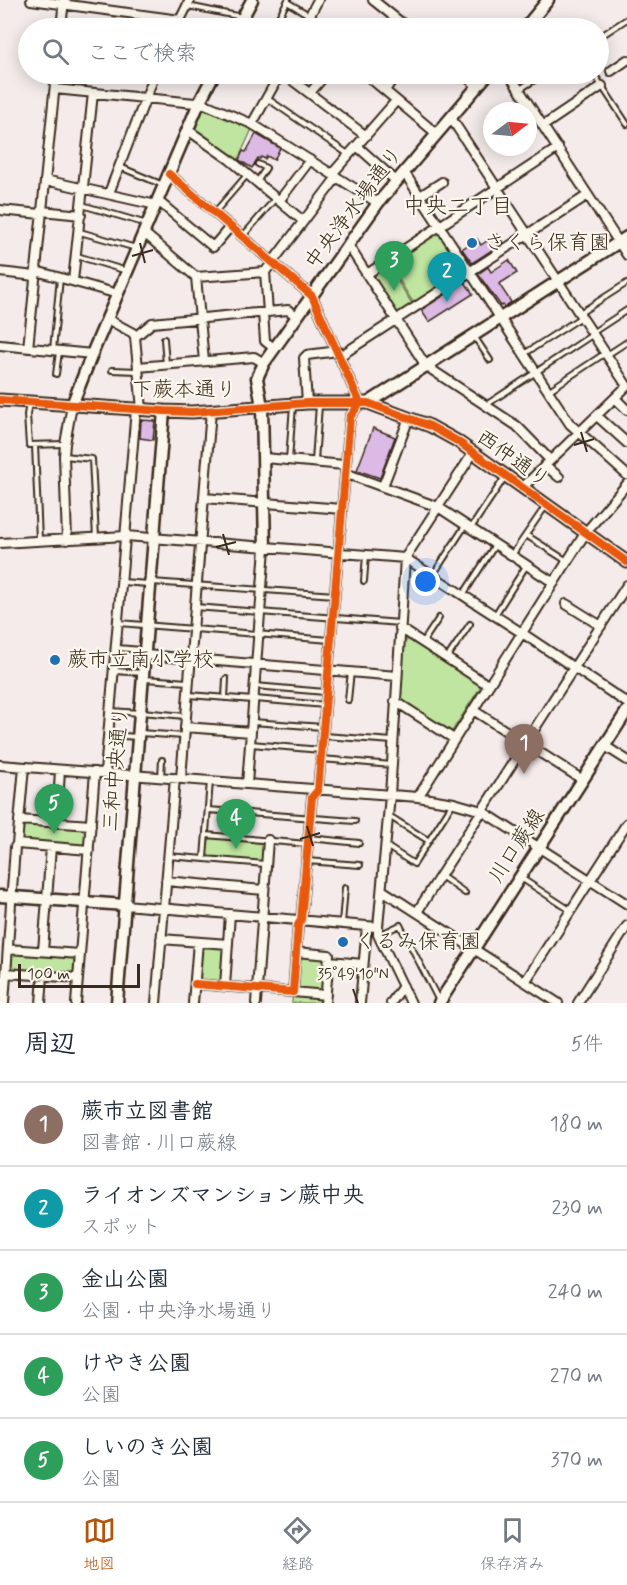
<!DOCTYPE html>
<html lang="ja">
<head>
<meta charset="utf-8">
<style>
	:root { --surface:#fff; --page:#f2f2f3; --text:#1f2937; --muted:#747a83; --line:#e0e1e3; --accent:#b45309 }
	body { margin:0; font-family:Mynerve,"Klee One",sans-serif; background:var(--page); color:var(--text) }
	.compass { position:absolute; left:483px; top:102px; width:54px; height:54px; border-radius:50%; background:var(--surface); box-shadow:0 3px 15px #0003; rotate:74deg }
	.scale { position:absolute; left:18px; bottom:15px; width:122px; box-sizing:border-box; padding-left:6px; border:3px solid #3b2a1e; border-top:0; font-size:16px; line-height:21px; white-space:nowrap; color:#3b2a1e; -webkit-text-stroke:4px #fbf7ec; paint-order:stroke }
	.you { position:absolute; left:426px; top:582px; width:21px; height:21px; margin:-15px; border:4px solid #fff; border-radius:50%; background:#1a73e8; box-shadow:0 0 0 9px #1a73e833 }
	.badge { display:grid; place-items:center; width:39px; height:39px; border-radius:50%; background:var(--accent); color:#fff; font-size:20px; font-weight:700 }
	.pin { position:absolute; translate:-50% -50px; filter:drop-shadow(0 2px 3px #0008) }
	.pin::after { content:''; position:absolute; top:32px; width:21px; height:18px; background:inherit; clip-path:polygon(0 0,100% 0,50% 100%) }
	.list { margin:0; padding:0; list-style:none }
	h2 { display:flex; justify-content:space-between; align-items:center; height:78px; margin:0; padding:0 24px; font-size:26px }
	h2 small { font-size:20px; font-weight:400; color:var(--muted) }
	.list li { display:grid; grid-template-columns:39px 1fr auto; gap:18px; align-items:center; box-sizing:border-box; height:84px; padding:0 24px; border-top:2px solid var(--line) }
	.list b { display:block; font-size:22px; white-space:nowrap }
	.list p { margin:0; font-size:20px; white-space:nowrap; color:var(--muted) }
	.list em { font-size:20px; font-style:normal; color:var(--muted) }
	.icon { flex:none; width:33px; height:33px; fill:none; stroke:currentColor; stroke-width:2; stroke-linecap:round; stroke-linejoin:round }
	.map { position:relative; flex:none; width:627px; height:1003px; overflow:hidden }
	.search { position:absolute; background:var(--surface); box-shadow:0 3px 15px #0003; left:18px; right:18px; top:18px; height:66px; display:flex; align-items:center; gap:15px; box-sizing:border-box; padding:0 21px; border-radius:33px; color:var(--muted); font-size:22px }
	.sheet { height:498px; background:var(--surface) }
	nav { display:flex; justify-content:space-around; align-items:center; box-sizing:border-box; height:84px; border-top:2px solid var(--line); background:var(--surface); font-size:16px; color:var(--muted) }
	nav a { display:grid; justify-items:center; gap:3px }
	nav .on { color:var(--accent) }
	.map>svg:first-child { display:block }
	.green { fill:#bfe5a0; stroke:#7d885f; stroke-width:1.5 }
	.building { fill:#dcbae5; stroke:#3b2a1e; stroke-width:1.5 }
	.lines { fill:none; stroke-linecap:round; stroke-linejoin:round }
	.lane-casing { stroke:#3b2a1e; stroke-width:8 }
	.street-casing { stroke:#3b2a1e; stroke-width:12 }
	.secondary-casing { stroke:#3b2a1e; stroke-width:15 }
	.lane { stroke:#fbf7ec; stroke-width:4 }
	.street { stroke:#fbf7ec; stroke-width:8 }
	.secondary { stroke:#fbf7ec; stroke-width:10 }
	.cycleway-casing { stroke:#fbf7ec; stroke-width:11 }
	.cycleway { stroke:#e8590c; stroke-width:8 }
	.ticks { fill:none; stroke:#3b2a1e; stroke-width:2 }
	.poi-dot { fill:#1f6fb2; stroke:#fbf7ec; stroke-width:2 }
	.labels { text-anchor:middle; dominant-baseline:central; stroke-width:4.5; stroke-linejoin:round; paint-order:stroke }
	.street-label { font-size:21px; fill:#3b2a1e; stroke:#fbf7ec }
	.poi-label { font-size:21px; fill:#3b2a1e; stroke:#fbf7ec; text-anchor:start }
	.neighbourhood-label { font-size:22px; fill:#3b2a1e; stroke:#fbf7ec }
	.ticks-label { font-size:15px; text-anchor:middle; fill:#3b2a1e; stroke:#fbf7ec; stroke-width:4.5; stroke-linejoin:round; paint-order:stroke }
</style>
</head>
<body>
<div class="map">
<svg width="627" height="1003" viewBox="0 0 627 1003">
	<rect width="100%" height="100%" fill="#f5ebeb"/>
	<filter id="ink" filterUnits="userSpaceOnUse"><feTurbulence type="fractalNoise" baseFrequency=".0167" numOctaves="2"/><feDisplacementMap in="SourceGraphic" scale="12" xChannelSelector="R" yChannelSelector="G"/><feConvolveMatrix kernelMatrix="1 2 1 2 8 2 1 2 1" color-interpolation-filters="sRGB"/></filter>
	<g filter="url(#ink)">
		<path class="green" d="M204,108L252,129L237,162L194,132Z
			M437,232L442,233L465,269L463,272L414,304L389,264Z
			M388,266L413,305L400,313H397L374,278L376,273Z
			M409,639L479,684L480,688L451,733L399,699L403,643Z
			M23,824L84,827L86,829L85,846L23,842V840H21Z
			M211,838L262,843L265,845L264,860L261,861L210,857L207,854L208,840Z
			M205,945L224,947L223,982H201L200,980L202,947Z
			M14,952L71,957L74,959L73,975L12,971L11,969L12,954Z
			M296,952L329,955L325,1003H292Z"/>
		<path class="building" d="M256,134L280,148L274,160L267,156L265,159L261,157L260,159L258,158L252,168L239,160L243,151L246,152Z
			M497,234L503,243L472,263L462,249L477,239L481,245Z
			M509,260L517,273L499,284L511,302L504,307L503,305L501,306L478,274L488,267L491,272Z
			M465,282L473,294L429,322L421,310Z
			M141,420L155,421L153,440L140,438Z
			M373,428L395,437L380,478L357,470Z"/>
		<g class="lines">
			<g class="lane-casing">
				<path id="lane" d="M287,2L309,15
					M188,6L242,17
					M273,28L288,0
					M598,38L627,19
					M594,74L627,124
					M520,89L544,74
					M268,99L348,154
					M120,167L163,185
					M257,182L266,168L258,164
					M82,205L147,224
					M215,212L247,175
					M80,232L136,248
					M243,236L275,199
					M77,256L127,271
					M580,313L627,283
					M592,333L627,310
					M474,336L490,360
					M164,339L166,364
					M53,350L60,278
					M524,354L580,318
					M607,355L627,342
					M112,370L138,371
					M56,374L59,352
					M548,391L604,354
					M29,403L27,415L29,445L64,444
					M486,405L592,335
					M35,445L39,540
					M65,456L92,459L96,538
					M289,460L293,405
					M315,461L319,405
					M471,528L505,477
					M526,535L567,561
					M512,555L545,507
					M433,575L465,526
					M364,581L366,555
					M122,582L148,584
					M152,582L335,595
					M463,595L495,545
					M195,607L400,623
					M495,615L526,566
					M119,623L330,640
					M423,642L439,618
					M117,648L142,650
					M447,658L470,624
					M115,671L143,673
					M145,679L188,682
					M255,686L325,692
					M189,695L253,700
					M225,698L226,679
					M255,699L325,705
					M348,700L351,671
					M111,711L140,713
					M142,712L185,716
					M252,722L323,727
					M140,733L184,736
					M109,735L138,737
					M324,736L393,741
					M251,744L321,750
					M322,759L392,765
					M161,777L162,760
					M208,810L355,821
					M389,816L429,841
					M206,835L307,844
					M309,838L359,843
					M386,846L414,864L453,803
					M168,856L265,864
					M204,858L210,781
					M307,861L360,865
					M441,876L465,893
					M521,878L570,910
					M342,923L345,888
					M379,935L400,925L438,999"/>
			</g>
			<g class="street-casing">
				<path id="street" d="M31,0L180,20
					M373,0L408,28
					M61,28L64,0
					M176,28L190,0
					M303,28L318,0
					M611,71L627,60
					M284,74L366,136
					M365,74L437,134
					M462,74L478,86
					M509,74L627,255
					M55,89L205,104L252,124L378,203
					M385,90L397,74
					M310,93L326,74
					M451,118L627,386
					M252,124L280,74
					M543,126L602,86
					M188,130L229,159L303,221
					M357,146L396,181
					M404,172L570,424L627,475
					M169,174L312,296L360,403L350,417L318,790L312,797L301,920L298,925L293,992L195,984
					M332,174L396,101
					M45,180L156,205
					M109,193L155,74
					M420,196L442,182
					M158,201L213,247L230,227
					M279,201L310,160
					M0,210L41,214
					M42,211L81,215
					M144,233L196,277L265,272L337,177
					M348,245L426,366L517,426L550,460
					M36,271L118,294
					M0,272L35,276
					M265,272L268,312
					M367,274L558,148
					M196,277L204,361
					M73,281L93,93
					M263,313L265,341L275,349
					M107,319L133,333L135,337L142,409
					M135,337L152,323L288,310L298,317
					M0,345L92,354
					M28,348L56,74
					M340,356L588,195
					M138,367L254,357L264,363
					M615,398L627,410
					M307,403L304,358L307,355L338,351
					M597,416L627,443
					M264,458L345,465
					M545,465L559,477
					M345,473L438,507L554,583
					M383,486L409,418
					M522,488L627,386
					M204,498L342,509
					M67,540L64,456L65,444L72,405
					M0,543L126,536L405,558L522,633L627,703
					M566,604L601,626
					M400,628L488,685
					M145,655L397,676
					M395,701L454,739
					M473,710L583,780
					M185,727L251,732
					M605,746L627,760
					M0,765L418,797L454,803L482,811L627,904
					M105,772L136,409
					M181,778L211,411
					M247,784L265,548
					M418,797L586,532L627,484
					M19,820L91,825
					M57,822L60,770
					M17,844L89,850
					M166,881L264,890
					M382,890L558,1003
					M125,905L378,927
					M417,912L627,585
					M161,939L228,944
					M8,949L80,954
					M43,951L51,847
					M296,952L329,955L325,1003
					M329,961L363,964
					M6,973L78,978
					M525,982L627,823
					M225,986L230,914
					M293,992L326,995
					M4,1003L15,847L17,844L24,767
					M41,1003L43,976
					M76,1003L95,772
					M156,1003L175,778
					M193,1003L198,942
					M256,1003L268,840
					M360,1003L367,926
					M391,1003L403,986
					M411,1003L378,935V927L390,795L405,558L473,453
					M578,1003L627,926"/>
			</g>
			<g class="secondary-casing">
				<path id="secondary" d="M237,28L252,0
					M525,28L548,0
					M0,400L164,411L192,412L307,403H368L430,426L457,441L627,562
					M368,403L627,237
					M72,405L92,354L199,103L214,74
					M265,548L262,407L257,378L264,363L378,203L488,74
					M0,896L125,905
					M117,1003L164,411
					M439,1003L627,711"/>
			</g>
			<use href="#lane" class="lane"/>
			<use href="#street" class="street"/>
			<use href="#secondary" class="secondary"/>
			<g class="cycleway-casing">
				<path id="cycleway" d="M169,174L312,296L360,403L350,417L318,790L312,797L301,920L298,925L293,992L195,984
					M0,400L164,411L192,412L307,403H368L430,426L457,441L627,562"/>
			</g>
			<use href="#cycleway" class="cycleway"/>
		</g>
	</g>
	<path class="ticks" d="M140,243L145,263M132,256L153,250M581,432L587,452M574,445L594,439M223,534L229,555M216,547L236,542M307,826L313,846M300,839L320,833M353,989L358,1003"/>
	<g class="poi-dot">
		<circle cx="472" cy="243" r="6"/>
		<circle cx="55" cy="660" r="6"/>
		<circle cx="343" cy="942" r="6"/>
	</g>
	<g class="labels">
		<g class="street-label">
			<text transform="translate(354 208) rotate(-53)">中央浄水場通り</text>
			<text x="184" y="390">下蕨本通り</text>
			<text transform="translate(513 459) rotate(35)">西仲通り</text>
			<text transform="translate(116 769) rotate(-85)">三和中央通り</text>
			<text transform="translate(517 846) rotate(-57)">川口蕨線</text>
		</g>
		<g class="poi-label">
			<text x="484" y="243">さくら保育園</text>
			<text x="67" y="660">蕨市立南小学校</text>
			<text x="355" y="942">くるみ保育園</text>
		</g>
		<g class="neighbourhood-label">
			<text x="458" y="207">中央二丁目</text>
		</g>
	</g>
	<g class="ticks-label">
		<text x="353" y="979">35°49'10"N</text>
	</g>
</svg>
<svg class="compass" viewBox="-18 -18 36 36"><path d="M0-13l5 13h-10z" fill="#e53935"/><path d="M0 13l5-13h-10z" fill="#747a83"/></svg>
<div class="scale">100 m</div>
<div class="you"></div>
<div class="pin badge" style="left:524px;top:774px;background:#8d6e63">1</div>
<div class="pin badge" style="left:447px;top:302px;background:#0f9aa8">2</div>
<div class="pin badge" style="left:394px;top:291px;background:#2e9e5b">3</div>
<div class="pin badge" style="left:236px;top:849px;background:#2e9e5b">4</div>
<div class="pin badge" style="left:54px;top:834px;background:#2e9e5b">5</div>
<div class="search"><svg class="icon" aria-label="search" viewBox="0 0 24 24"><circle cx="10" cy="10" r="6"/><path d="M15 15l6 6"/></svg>ここで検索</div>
</div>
<section class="sheet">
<h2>周辺<small>5件</small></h2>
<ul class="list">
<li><span class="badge" style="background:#8d6e63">1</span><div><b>蕨市立図書館</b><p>図書館 · 川口蕨線</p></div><em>180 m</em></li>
<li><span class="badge" style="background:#0f9aa8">2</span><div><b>ライオンズマンション蕨中央</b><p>スポット</p></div><em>230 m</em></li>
<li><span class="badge" style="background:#2e9e5b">3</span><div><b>金山公園</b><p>公園 · 中央浄水場通り</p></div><em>240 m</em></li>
<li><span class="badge" style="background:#2e9e5b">4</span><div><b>けやき公園</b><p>公園</p></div><em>270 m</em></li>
<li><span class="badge" style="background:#2e9e5b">5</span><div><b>しいのき公園</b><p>公園</p></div><em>370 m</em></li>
</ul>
</section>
<nav>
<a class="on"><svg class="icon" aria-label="map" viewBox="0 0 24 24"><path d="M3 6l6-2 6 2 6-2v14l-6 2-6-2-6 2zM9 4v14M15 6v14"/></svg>地図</a>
<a><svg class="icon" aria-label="directions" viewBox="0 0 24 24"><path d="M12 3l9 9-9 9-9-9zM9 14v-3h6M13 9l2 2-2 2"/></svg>経路</a>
<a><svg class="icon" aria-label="saved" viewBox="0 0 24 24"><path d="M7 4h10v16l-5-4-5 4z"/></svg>保存済み</a>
</nav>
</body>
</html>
